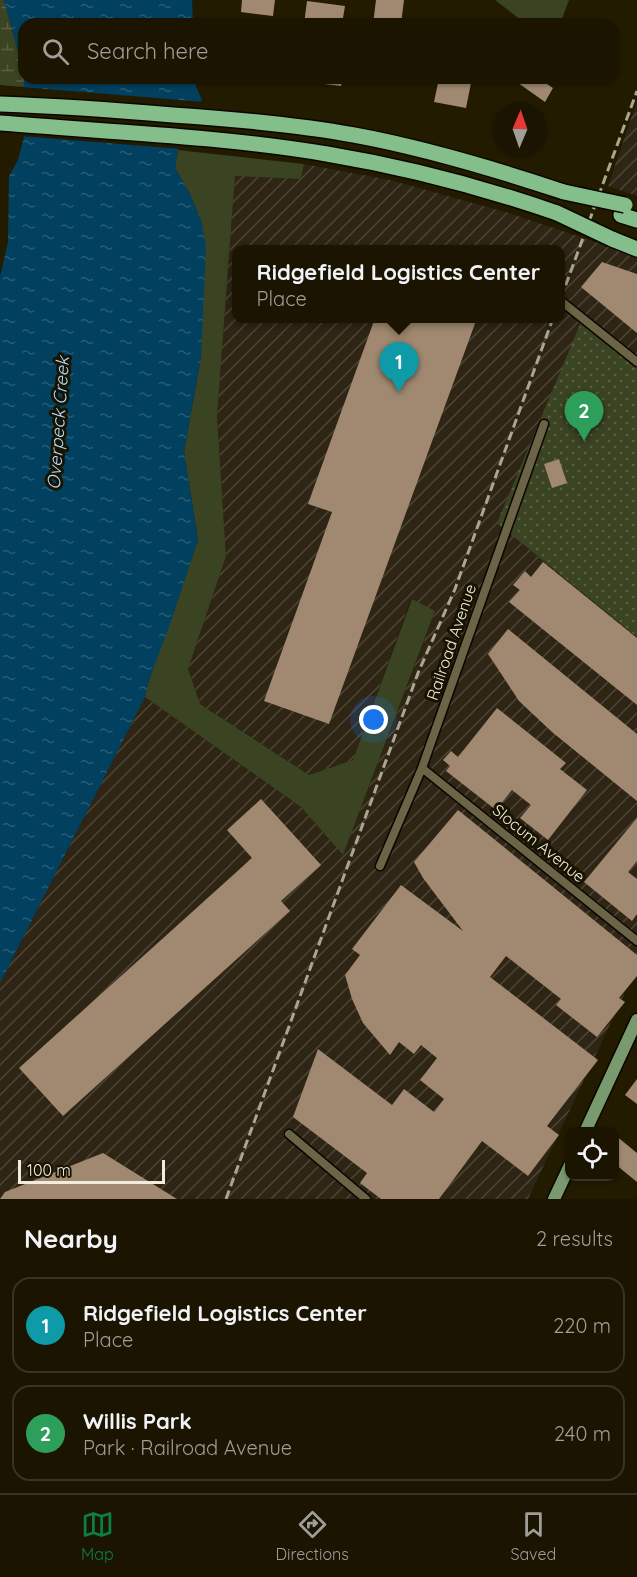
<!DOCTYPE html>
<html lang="en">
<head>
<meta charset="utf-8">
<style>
	:root { --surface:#1a1400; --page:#27210f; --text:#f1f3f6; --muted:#9f9e99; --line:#383322; --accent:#0b8043 }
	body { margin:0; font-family:Quicksand,sans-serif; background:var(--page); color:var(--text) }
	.controls { position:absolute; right:18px; bottom:18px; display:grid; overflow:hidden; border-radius:12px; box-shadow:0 2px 4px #0004 }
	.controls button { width:54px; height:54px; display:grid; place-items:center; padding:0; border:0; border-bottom:2px solid var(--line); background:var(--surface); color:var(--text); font:30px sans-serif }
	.compass { position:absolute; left:493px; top:102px; width:54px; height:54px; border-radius:50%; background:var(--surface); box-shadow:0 2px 4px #0004; rotate:2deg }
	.scale { position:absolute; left:18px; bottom:15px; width:147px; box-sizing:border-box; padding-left:6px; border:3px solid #f1eddc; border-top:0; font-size:16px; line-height:21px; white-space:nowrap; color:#f1eddc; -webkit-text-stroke:4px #181200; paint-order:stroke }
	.you { position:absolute; left:374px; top:720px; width:21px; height:21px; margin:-15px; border:4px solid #fff; border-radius:50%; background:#1a73e8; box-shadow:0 0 0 9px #1a73e833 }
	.badge { display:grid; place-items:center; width:39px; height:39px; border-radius:50%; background:var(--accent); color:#fff; font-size:20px; font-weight:700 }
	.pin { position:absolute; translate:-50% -50px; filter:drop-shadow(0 2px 3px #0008) }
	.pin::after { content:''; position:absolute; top:32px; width:21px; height:18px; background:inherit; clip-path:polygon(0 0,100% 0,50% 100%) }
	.popup { position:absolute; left:232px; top:245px; width:333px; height:78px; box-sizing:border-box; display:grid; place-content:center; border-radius:12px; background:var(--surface); filter:drop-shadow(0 2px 4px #0005); font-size:20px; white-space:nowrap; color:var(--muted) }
	.popup b { font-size:22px; color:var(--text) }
	.popup::after { content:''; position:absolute; left:50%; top:100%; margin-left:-12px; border:12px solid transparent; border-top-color:var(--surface) }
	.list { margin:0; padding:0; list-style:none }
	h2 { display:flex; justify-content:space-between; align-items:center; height:78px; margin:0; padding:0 24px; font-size:26px }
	h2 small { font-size:20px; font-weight:400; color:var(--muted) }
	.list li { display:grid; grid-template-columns:39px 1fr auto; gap:18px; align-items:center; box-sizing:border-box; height:96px; margin:0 12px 12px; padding:0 12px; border:2px solid var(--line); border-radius:18px }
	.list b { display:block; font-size:22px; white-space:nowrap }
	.list p { margin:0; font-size:20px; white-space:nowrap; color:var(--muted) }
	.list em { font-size:20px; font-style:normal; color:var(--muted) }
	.icon { flex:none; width:33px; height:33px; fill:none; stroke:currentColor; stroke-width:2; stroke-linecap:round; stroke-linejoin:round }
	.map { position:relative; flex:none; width:637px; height:1199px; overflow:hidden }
	.search { position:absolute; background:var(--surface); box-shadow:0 2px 4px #0004; left:18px; right:18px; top:18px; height:66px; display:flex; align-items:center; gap:15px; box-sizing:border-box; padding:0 21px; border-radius:18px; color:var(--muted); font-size:22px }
	.sheet { height:294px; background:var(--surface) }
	nav { display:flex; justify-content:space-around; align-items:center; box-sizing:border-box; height:84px; border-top:2px solid var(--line); background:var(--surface); font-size:16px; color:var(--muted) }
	nav a { display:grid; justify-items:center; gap:3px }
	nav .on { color:var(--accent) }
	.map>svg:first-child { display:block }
	.industrial { fill:url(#industrial-furrows); fill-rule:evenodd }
	.grass { fill:#3b4422 }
	.wetland { fill:url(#wetland-marsh) }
	.park { fill:url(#park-dots) }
	.water { fill:url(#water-ripples) }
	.pier { fill:#221b00 }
	.building { fill:#a08970 }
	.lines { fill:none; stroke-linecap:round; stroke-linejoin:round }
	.minor-casing { stroke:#0b0600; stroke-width:11 }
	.primary-casing { stroke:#0b0600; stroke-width:15 }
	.motorway-casing { stroke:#0b0600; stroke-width:18 }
	.minor { stroke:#6b6446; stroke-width:8 }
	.primary { stroke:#799a6f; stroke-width:12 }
	.motorway { stroke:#83be8b; stroke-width:15 }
	.rail { stroke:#aba691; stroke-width:3; stroke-dasharray:9 4.5; stroke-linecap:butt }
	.motorway-bridge-casing { stroke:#0b0600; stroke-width:18; stroke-linecap:butt }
	.motorway-bridge { stroke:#83be8b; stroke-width:15 }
	.labels { text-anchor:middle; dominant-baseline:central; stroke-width:6; stroke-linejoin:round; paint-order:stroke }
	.street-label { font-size:16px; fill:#f1eddc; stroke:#181200 }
	.water-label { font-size:18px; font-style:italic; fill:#b0defe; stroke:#181200 }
</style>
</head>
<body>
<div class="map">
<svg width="637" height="1199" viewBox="0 0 637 1199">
	<defs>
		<pattern id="industrial-furrows" width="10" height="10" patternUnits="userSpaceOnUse" patternTransform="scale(1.5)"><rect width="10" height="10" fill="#2e2515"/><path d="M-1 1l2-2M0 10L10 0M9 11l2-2" fill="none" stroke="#4d4536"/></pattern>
		<pattern id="wetland-marsh" width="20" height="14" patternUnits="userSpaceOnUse" patternTransform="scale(1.5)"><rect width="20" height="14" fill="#3b4422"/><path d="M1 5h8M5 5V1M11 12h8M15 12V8" fill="none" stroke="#585f42"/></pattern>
		<pattern id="park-dots" width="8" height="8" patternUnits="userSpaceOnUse" patternTransform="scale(1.5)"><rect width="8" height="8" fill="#3b4422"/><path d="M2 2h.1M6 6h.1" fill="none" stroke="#585f42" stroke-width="1.8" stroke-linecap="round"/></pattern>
		<pattern id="water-ripples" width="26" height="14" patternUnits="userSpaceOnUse" patternTransform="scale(1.5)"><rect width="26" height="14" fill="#02405f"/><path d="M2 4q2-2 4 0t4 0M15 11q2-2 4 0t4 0" fill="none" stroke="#275c75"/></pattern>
	</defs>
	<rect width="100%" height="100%" fill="#221b00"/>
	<path class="industrial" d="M637,101V196L608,186Z
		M304,164L390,180L509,213L637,256V359L497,523L637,637V967L528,1199H0V983L145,697L301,807L343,855L435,612L411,599L353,760L309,775L200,704L188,669L226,556L217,416L235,175L301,179ZM237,249H561V318H237Z"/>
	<path class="grass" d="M495,0H569L560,24H526Z
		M178,150L304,164L301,179L235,176L217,416L226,556L188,669L200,704L309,775L353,760L412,599L435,611L343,855L301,807L145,697L149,680L198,540L184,452L201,357L202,223L189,192L175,168Z"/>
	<path class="wetland" d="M0,0H4L24,73V87L0,85Z"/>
	<path class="park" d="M584,315L637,359V637L497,523Z"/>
	<path class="water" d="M4,0H192L193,24H24V78H193L202,101L192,105L178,150L175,168L189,192L202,223L206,248L201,357L184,452L198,540L169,627L149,680L145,697L0,983V277L8,242L9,176L18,160L24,137V73Z"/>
	<path class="pier" d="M21,87L205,102L195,107L182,149L21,136Z"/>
	<path class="building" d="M242,0H275L273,16L241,12Z
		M376,0H404L401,24H373Z
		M307,1L345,6L342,24H304Z
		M317,78H343L341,86L316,83Z
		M439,78L471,83L466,108L434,102Z
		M511,78H538L553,88L545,102Z
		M602,262L637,274V333L581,287Z
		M375,318H477L329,724L264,701L332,512L308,504Z
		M559,459L567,483L552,488L544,464Z
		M543,562L637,638V705L509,602L520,590L513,585L525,571L531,577Z
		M508,629L637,734V801L552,732L519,701L488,654Z
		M497,708L566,763L560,769L587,790L548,840L520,818L531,805L512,790L496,810L446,771L450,766L443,760L451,751L458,757Z
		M261,799L321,865L281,901L290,911L63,1116L19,1068L252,858L227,830Z
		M458,810L637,955V976L619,998L625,1002L597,1037L556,1005L561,999L506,956L490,977L598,1060L547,1126L559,1135L528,1176L482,1141L439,1199H381L360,1183L367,1173L293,1117L318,1049L392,1105L404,1089L434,1112L444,1099L420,1080L437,1058L421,1045L414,1054L399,1042L390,1055L363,1023L352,999L345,975L360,955L352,949L401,885L463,931L423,878L414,862Z
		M637,818V861L628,872L637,879V914L632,921L584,882Z
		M637,1079V1104L625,1095Z
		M615,1135L637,1153V1182L615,1164Z
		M103,1153L177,1199H0L5,1192Z"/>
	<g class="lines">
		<g class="minor-casing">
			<path id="minor" d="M561,301L637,362
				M422,768L637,941
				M380,866L422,768L544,424
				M289,1134L366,1199"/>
		</g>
		<g class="primary-casing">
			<path id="primary" d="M585,1132L637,1020
				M554,1199L570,1165"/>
		</g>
		<g class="motorway-casing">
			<path id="motorway" d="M0,104C58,106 115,110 173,115C233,119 294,124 354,135C425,148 495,169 564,192
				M0,123C109,132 219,136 327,154C405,167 482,187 557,213
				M621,215L637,220
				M612,239L637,249"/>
		</g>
		<use href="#minor" class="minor"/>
		<use href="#primary" class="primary"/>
		<use href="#motorway" class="motorway"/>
		<path class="rail" d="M561,298L637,91
			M226,1199L418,673L455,589L553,318"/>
		<g class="motorway-bridge-casing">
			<path id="motorway-bridge" d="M564,192L625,205
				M557,213L612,239"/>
		</g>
		<use href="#motorway-bridge" class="motorway-bridge"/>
	</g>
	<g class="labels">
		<g class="street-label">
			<text transform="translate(451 642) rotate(-71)">Railroad Avenue</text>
			<text transform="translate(539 843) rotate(39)">Slocum Avenue</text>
		</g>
		<g class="water-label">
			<text transform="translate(58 423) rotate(-86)">Overpeck Creek</text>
		</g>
	</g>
</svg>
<div class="controls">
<button><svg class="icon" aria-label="locate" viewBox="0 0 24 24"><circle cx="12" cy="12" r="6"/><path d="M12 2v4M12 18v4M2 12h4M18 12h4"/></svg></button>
</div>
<svg class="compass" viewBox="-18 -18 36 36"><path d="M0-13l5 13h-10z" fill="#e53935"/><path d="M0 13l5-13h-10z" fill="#9f9e99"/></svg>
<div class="scale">100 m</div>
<div class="you"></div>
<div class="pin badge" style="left:399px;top:392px;background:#0f9aa8">1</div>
<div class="popup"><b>Ridgefield Logistics Center</b>Place</div>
<div class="pin badge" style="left:584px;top:441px;background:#2e9e5b">2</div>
<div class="search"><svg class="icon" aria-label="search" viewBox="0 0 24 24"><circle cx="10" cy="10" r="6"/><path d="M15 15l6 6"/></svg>Search here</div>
</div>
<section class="sheet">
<h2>Nearby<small>2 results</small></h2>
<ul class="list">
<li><span class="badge" style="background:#0f9aa8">1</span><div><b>Ridgefield Logistics Center</b><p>Place</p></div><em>220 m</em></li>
<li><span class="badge" style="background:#2e9e5b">2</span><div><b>Willis Park</b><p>Park · Railroad Avenue</p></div><em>240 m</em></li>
</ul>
</section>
<nav>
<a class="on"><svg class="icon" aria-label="map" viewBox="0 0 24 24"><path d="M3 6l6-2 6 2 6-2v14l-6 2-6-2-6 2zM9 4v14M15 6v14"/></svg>Map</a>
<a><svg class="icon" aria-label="directions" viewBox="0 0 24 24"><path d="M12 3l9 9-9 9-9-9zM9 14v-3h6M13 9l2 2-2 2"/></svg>Directions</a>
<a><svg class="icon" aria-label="saved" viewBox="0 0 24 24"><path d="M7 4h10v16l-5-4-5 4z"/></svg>Saved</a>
</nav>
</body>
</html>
